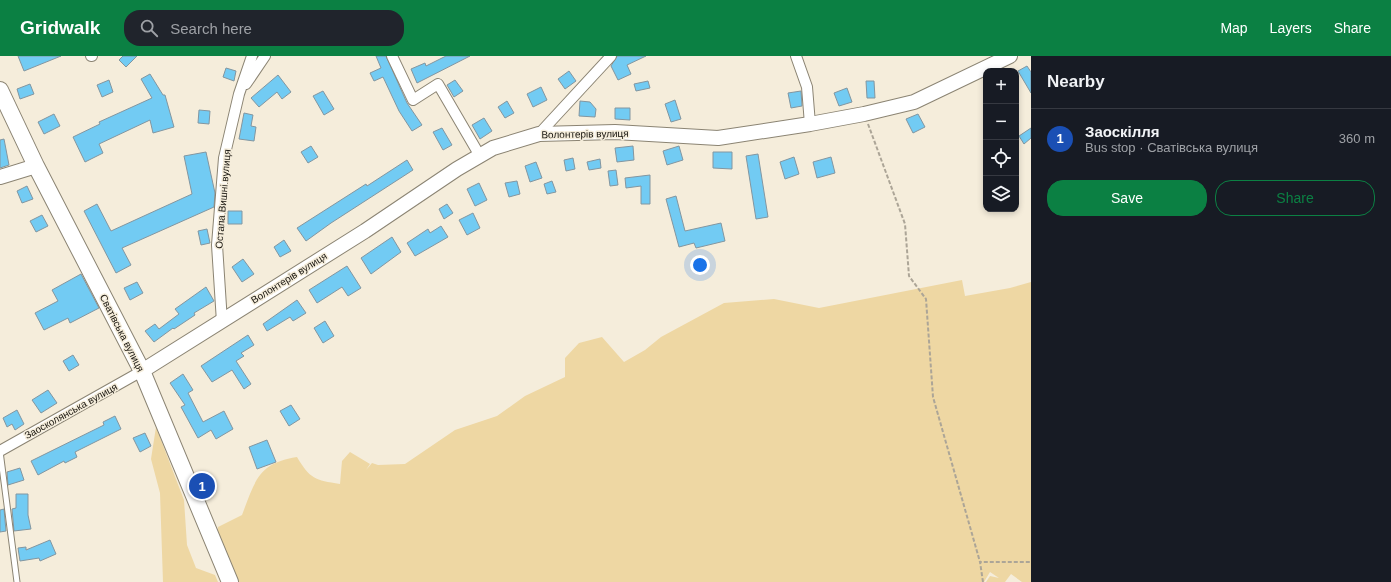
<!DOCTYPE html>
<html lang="en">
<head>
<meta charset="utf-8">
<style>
	:root { --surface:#171b24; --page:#20242c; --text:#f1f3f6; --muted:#9ea1a6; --line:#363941; --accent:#0b8043 }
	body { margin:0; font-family:Arial,sans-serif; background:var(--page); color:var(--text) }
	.controls { position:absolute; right:12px; top:12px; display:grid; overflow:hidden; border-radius:8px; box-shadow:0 2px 6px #0003 }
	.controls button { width:36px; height:36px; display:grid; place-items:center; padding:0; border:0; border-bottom:1px solid var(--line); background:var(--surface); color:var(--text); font:20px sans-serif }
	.you { position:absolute; left:700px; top:209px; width:14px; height:14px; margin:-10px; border:3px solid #fff; border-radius:50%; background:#1a73e8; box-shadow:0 0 0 6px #1a73e833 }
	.badge { display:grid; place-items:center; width:26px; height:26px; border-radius:50%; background:var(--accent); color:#fff; font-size:13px; font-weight:700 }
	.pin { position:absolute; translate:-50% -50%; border:2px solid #fff; box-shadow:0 1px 4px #0006 }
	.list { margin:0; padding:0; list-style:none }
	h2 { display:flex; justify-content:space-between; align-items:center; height:52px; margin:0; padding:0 16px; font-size:17px }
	h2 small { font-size:13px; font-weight:400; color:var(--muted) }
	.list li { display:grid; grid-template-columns:26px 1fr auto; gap:12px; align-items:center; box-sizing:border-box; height:60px; padding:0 16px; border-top:1px solid var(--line) }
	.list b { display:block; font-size:15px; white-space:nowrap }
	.list p { margin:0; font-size:13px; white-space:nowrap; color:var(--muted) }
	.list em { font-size:13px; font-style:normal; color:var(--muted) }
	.actions { display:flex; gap:8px; padding:12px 16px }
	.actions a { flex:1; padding:9px 0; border:1px solid var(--accent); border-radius:16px; text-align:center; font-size:14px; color:var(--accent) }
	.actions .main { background:var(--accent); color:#fff }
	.icon { flex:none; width:22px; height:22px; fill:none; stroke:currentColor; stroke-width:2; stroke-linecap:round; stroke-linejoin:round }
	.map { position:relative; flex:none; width:1031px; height:526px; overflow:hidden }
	header { display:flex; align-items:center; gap:24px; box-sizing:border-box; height:56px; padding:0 20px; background:var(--accent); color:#fff }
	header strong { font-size:19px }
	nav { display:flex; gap:22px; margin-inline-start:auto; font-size:14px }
	.search { width:280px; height:36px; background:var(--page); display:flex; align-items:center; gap:10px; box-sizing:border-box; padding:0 14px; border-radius:16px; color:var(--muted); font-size:15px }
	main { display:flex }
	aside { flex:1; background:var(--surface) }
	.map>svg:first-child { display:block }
	.green { fill:#eed7a3 }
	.building { fill:#72cbf3; stroke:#8396a0 }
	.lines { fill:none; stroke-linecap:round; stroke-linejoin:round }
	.lane-casing { stroke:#8b8473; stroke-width:7 }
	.street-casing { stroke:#8b8473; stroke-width:12 }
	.secondary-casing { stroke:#8b8473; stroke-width:16 }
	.primary-casing { stroke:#8b8473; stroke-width:18 }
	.path { stroke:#aca597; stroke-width:2; stroke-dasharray:4 2; stroke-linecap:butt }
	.lane { stroke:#fff; stroke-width:5 }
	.street { stroke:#fff; stroke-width:10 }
	.secondary { stroke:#fff; stroke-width:14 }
	.primary { stroke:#fff; stroke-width:16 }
	.labels { text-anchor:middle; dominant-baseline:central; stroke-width:3; stroke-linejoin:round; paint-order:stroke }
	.street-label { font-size:10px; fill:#17140e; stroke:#f5eddb }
</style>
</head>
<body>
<header>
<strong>Gridwalk</strong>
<div class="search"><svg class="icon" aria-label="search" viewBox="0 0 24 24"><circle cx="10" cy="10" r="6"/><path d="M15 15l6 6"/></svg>Search here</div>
<nav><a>Map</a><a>Layers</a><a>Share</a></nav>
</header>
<main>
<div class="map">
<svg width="1031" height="526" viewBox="0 0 1031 526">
	<rect width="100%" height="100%" fill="#f5eddb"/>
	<path class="green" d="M962,224L965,240L1010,232L1031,226V526H1022L1011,518L1005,526H986L990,520L999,522L990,516L984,526H233L216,487L218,471L242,459C255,425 258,407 297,401C310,423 315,424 340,428L342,405L350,396L370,408L366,414L372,407L378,409L405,408L455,374L497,360L525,340L565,321V302L579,287L602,281L624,306L645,294L661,281L724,247L774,243L819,252Z
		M156,371L184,444L187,489L196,512L215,519L218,526H163L160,437L151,403Z"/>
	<path class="building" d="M18,0H61L24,15Z
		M123,0H137L126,11L119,4Z
		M376,0H386L407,47L422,69L412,75L399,55L383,21L374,25L370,17L381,12Z
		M446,0H470L417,27L411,13L425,7L426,10Z
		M617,0H646L627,9L631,18L618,24L611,10Z
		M1027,10L1031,16V37L1018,15Z
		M226,12L236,15L234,25L223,21Z
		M569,15L576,25L565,33L558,23Z
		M150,18L163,39H165L174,71L153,77L150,64L99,88L103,97L85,106L73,81L100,68L99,66L152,42L141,23Z
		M278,19L291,36L282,43L277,36L259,51L251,42Z
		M109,24L113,36L102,41L97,29Z
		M455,24L463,35L454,41L447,29Z
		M648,25L650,32L636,35L634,28Z
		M866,25H874L875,42H867Z
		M30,28L34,38L20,43L17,33Z
		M541,31L547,44L533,51L527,38Z
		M847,32L852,46L839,50L834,37Z
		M323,35L334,53L324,59L313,40Z
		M801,35L802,50L791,52L788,37Z
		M675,44L681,63L671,66L665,48Z
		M507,45L514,57L505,62L498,51Z
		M580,45L590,46L596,53L595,61L579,60Z
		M615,52H630V64L615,63Z
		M199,54L210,55L209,68L198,67Z
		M244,57L253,59L251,70L256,71L254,85L239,83Z
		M54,58L60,70L44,78L38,66Z
		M918,58L925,71L913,77L906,63Z
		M484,62L492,75L480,83L472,69Z
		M442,72L452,89L443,94L433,76Z
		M1031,72V82L1024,88L1019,80Z
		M4,83L9,109L0,112V84Z
		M311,90L318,101L308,107L301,96Z
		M633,90L634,104L617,106L615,92Z
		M679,90L683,104L667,109L663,95Z
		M206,96L215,137L214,151L122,192L131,209L116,217L84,155L97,148L111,175L192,138L184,100Z
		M713,96H732V113L713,112Z
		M758,98L768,161L756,163L746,100Z
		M794,101L799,118L785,123L780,106Z
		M831,101L835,117L817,122L813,106Z
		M573,102L575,113L566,115L564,104Z
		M600,103L601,112L589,114L587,106Z
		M407,104L413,114L331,167L306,185L297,172L366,128L367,130Z
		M536,106L542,122L530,126L525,110Z
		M616,114L618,129L610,130L608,115Z
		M650,119V148H641V130L626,132L625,122Z
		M517,125L520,138L509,141L505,127Z
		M552,125L556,136L547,138L544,128Z
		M479,127L487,144L475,150L467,133Z
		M27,130L33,143L22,147L17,135Z
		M676,140L685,175L721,167L725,185L696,192L694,187L679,191L666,143Z
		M447,148L453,157L444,163L439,153Z
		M228,155H242V168H228Z
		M473,157L480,172L467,179L459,164Z
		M42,159L48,170L36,176L30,165Z
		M441,170L448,181L415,200L407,187L428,173L430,177Z
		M207,173L210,187L201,189L198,175Z
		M392,181L401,196L371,218L361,202Z
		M284,184L291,195L280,201L274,191Z
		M243,203L254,218L242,226L232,211Z
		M347,210L361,232L348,240L342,231L317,247L309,234Z
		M81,218L99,252L70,267L68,262L44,274L35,257L58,245L52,234Z
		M137,226L143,237L130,244L124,232Z
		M206,231L214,245L194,257L195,259L174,273L173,272L154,286L145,275L155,268L159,273L179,258L175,253Z
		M297,244L306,257L293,265L290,261L267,275L263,268Z
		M325,265L334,280L323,287L314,272Z
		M248,279L254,289L241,297L244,300L236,305L251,328L244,333L232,314L212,326L201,310Z
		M73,299L79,309L69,315L63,305Z
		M183,318L193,334L188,337L203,366L224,355L233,373L216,383L211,374L198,382L181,351L185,349L170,327Z
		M48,334L57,347L41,357L32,344Z
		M291,349L300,363L289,370L280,355Z
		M17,354L24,368L15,374L12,368L7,371L3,362Z
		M115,360L121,373L75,396L77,401L65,407L64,405L38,419L31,405L104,369L103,366Z
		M145,377L151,390L140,396L133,382Z
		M267,384L276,406L257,413L249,391Z
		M20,412L24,424L8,429L7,416Z
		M16,438H28V459L31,473L14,475L12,453L16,452Z
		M4,453L6,475L0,476V454Z
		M50,484L56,498L40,505L39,502L20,505L18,492L26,491V494Z"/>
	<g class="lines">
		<g class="lane-casing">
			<path id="lane" d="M0,395L17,526"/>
		</g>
		<g class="street-casing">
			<path id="street" d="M91,0H92
				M392,0L413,44L438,28L480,100
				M796,0L807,31L810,68
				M246,28L265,0
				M539,78L611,0
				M222,266L217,189L224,102L239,38L252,0
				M0,395L142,315"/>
		</g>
		<g class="secondary-casing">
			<path id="secondary" d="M0,121L36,110
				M142,315L365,175L457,113L493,92L539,78L615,76L718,82L810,68L864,58L914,46L1010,0"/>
		</g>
		<g class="primary-casing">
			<path id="primary" d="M0,34L36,110L142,315L230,526"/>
		</g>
		<path class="path" d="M868,68L905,168L909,220L926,243L933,341L980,506
			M983,526L980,506H1031"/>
		<use href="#lane" class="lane"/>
		<use href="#street" class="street"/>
		<use href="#secondary" class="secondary"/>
		<use href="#primary" class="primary"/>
	</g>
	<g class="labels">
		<g class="street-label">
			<text transform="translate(585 78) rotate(-1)">Волонтерів вулиця</text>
			<text transform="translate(223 143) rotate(-85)">Остапа Вишні вулиця</text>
			<text transform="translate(289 222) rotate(-32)">Волонтерів вулиця</text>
			<text transform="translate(122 277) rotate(63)">Сватівська вулиця</text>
			<text transform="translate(71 355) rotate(-29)">Заосколянська вулиця</text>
		</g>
	</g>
</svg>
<div class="controls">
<button>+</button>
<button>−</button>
<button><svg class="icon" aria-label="locate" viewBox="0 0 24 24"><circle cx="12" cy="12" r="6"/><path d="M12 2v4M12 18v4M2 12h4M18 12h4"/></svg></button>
<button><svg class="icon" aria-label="layers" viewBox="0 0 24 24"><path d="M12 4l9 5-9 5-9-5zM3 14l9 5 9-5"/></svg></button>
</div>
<div class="you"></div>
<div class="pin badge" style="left:202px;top:430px;background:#1a4fb4">1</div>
</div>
<aside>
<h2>Nearby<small></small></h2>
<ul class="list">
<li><span class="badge" style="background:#1a4fb4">1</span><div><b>Заоскілля</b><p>Bus stop · Сватівська вулиця</p></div><em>360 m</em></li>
</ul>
<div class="actions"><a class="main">Save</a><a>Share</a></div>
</aside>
</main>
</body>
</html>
